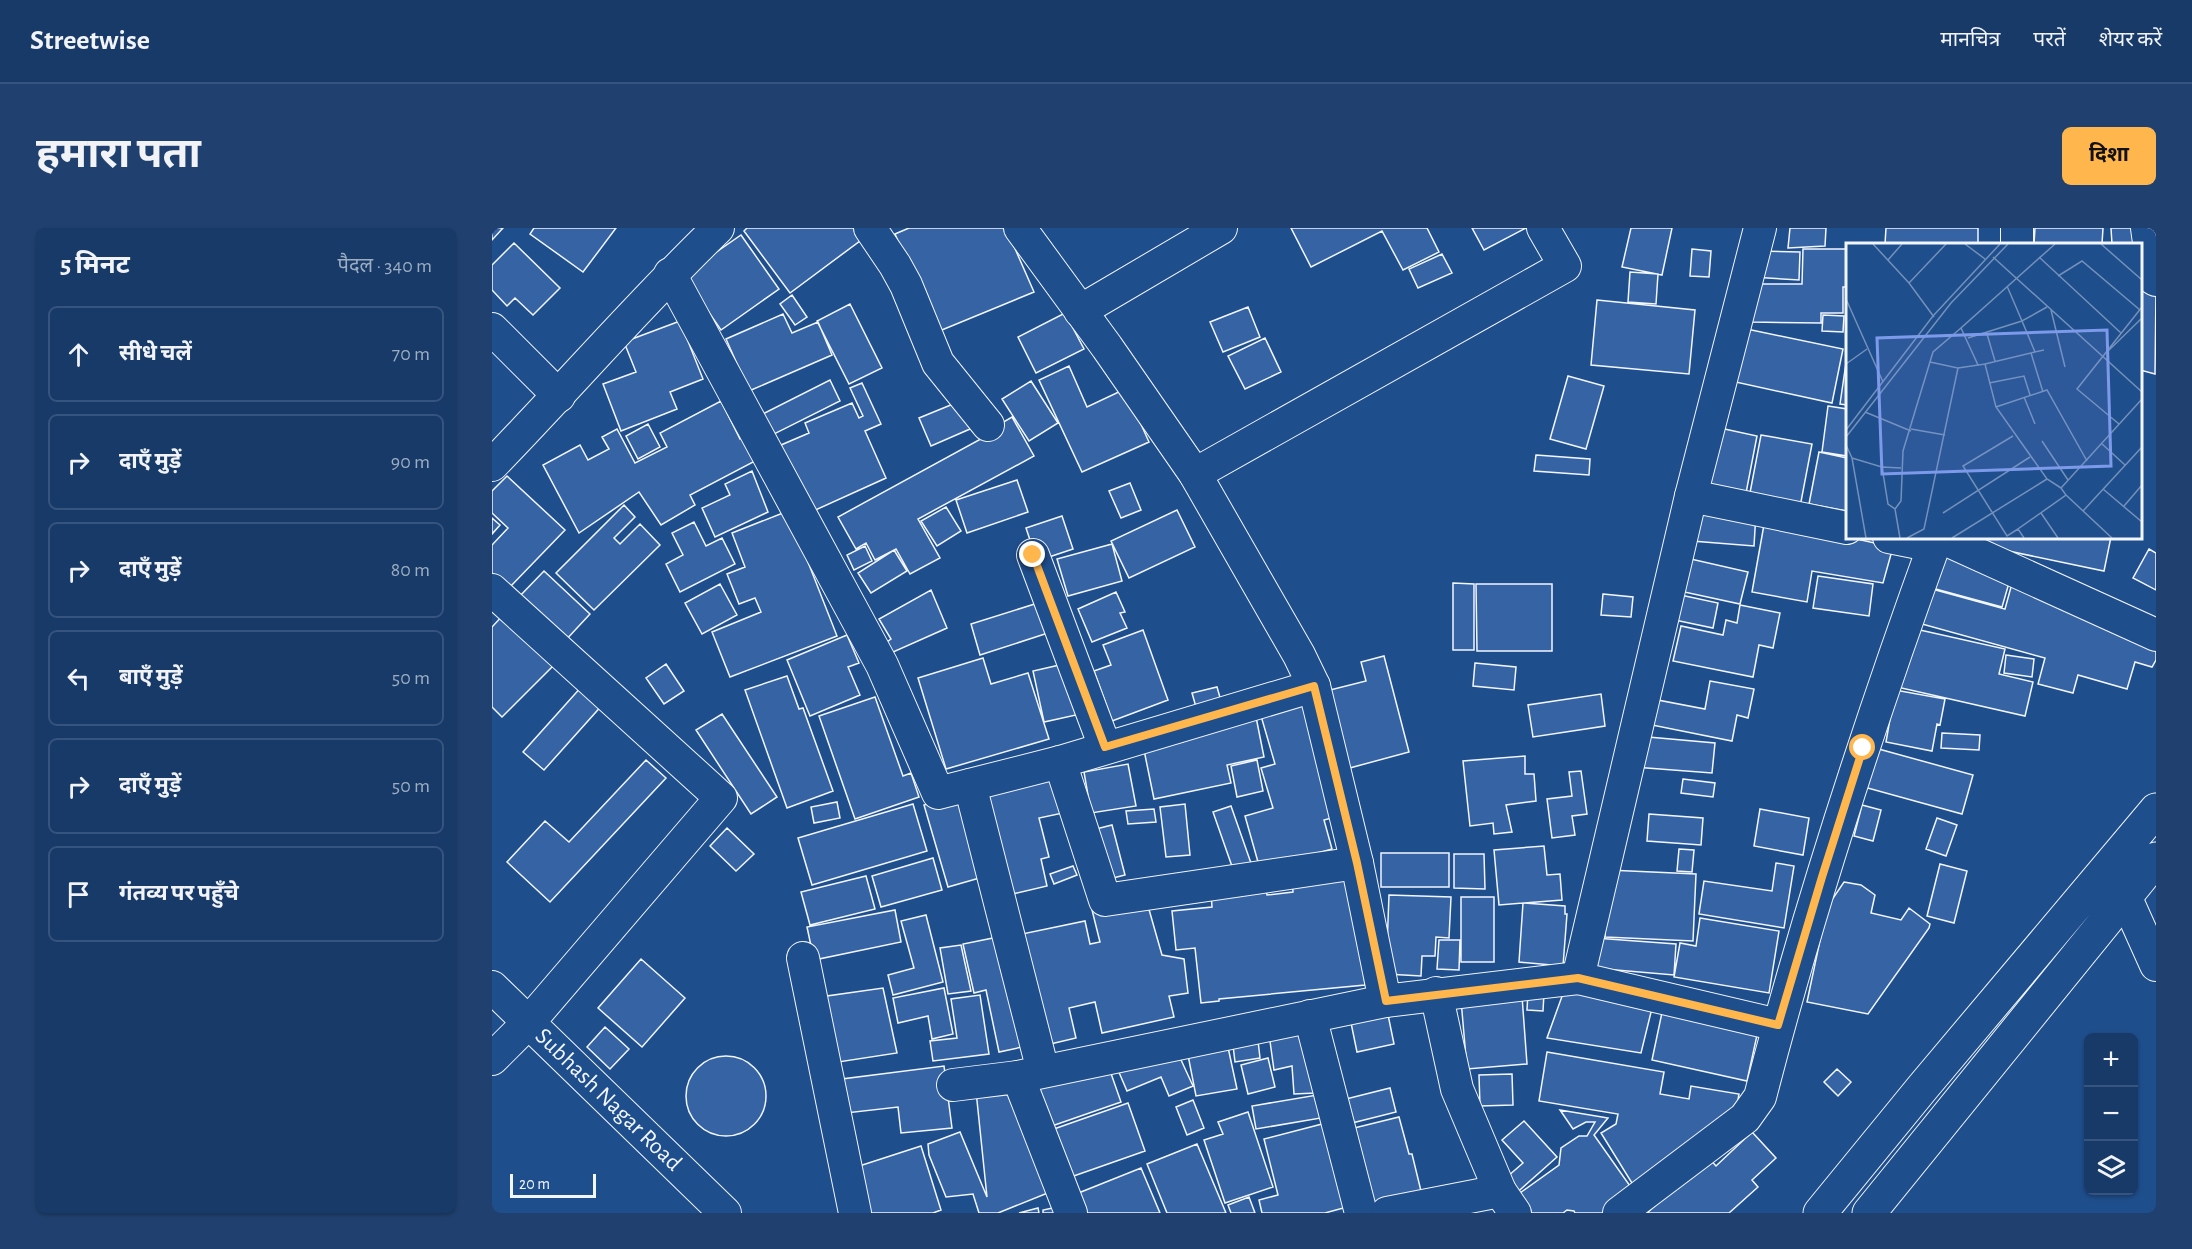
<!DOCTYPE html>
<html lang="hi">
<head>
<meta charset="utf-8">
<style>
	:root { --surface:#173a69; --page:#20416f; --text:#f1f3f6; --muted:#9eadc0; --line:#36547d; --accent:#ffb74d }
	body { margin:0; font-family:"Alegreya Sans","Noto Sans Devanagari",sans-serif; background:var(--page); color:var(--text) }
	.controls { position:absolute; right:18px; bottom:18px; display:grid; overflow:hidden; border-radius:9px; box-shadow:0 2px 4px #0004 }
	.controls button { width:54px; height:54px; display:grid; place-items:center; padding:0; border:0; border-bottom:2px solid var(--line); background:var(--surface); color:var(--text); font:30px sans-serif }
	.scale { position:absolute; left:18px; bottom:15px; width:86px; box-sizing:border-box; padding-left:6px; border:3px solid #f2f6ff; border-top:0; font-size:16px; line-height:21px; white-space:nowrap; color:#f2f6ff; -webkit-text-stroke:4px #1f4e8c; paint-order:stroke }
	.stop { position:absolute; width:18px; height:18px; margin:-14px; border:4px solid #ffb74d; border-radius:50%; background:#fff }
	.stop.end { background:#ffb74d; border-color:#fff; box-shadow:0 2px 6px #0008 }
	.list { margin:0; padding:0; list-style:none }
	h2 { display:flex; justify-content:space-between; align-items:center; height:78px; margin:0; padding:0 24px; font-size:26px }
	h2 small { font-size:20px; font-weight:400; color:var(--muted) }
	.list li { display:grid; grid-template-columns:39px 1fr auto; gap:18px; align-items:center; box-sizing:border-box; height:96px; margin:0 12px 12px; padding:0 12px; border:2px solid var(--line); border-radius:9px }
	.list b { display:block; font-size:22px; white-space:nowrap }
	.list em { font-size:20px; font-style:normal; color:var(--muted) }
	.icon { flex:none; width:33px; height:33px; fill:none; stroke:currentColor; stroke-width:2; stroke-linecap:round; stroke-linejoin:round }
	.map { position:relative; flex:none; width:1664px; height:985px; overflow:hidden; border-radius:9px }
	header { display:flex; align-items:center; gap:36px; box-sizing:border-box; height:84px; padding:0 30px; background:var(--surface); border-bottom:2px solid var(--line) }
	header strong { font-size:28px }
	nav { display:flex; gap:33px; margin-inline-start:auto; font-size:21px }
	.intro { display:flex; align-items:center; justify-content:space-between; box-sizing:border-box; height:144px; padding:0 36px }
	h1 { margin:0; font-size:42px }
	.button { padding:15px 27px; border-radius:9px; background:var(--accent); color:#111; font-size:21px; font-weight:700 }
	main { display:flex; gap:36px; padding:0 36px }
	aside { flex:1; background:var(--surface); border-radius:9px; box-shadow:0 2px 4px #0004 }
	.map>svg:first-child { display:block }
	.building { fill:#3563a3; stroke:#f2f6ff; stroke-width:1.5 }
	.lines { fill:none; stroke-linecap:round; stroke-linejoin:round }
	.minor-casing { stroke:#f2f6ff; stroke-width:34 }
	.major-casing { stroke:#f2f6ff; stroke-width:35 }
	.minor { stroke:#1f4e8c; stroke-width:32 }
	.major { stroke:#1f4e8c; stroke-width:33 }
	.route { stroke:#ffb74d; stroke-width:8 }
	.labels { text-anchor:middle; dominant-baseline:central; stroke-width:4.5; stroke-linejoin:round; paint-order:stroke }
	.street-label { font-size:24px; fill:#f2f6ff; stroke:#1f4e8c }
	.inset-road { fill:none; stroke:#7391ba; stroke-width:1.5 }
	.view { fill:#7d9aea; fill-opacity:0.15; stroke:#7d9aea; stroke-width:3 }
	.inset-edge { fill:none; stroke:#f2f6ff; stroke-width:3 }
</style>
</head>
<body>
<header>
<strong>Streetwise</strong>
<nav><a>मानचित्र</a><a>परतें</a><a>शेयर करें</a></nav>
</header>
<div class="intro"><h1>हमारा पता</h1><a class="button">दिशा</a></div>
<main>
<aside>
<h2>5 मिनट<small>पैदल · 340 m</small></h2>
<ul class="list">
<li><svg class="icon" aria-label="ahead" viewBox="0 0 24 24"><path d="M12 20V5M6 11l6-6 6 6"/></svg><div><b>सीधे चलें</b></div><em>70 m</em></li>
<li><svg class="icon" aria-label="right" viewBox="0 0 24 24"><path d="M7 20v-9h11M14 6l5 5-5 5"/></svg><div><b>दाएँ मुड़ें</b></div><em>90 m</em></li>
<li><svg class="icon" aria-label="right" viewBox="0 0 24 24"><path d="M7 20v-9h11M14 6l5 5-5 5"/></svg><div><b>दाएँ मुड़ें</b></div><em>80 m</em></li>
<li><svg class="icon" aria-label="left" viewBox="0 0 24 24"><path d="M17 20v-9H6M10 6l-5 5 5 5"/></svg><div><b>बाएँ मुड़ें</b></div><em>50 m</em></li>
<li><svg class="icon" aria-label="right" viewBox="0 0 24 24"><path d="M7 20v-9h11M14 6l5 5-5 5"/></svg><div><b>दाएँ मुड़ें</b></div><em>50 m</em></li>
<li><svg class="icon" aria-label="arrive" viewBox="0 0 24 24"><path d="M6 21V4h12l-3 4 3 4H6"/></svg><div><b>गंतव्य पर पहुँचे</b></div></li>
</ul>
</aside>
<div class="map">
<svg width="1664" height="985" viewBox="0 0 1664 985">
	<rect width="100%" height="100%" fill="#1f4e8c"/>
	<path class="building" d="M0,0H11L0,12Z
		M42,0H124L91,44L38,6Z
		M255,0H371L376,7L298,65L252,3Z
		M417,0H514L542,64L445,104L403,6Z
		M799,0H935L947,24L911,42L890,3L819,39Z
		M980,0H1034L992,22Z
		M1139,0H1180L1170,47L1130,39Z
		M1298,0H1334L1333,18L1296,20Z
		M1394,0H1486V16H1393Z
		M1543,0H1611L1610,16H1542Z
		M1619,0H1642L1643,16H1620Z
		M249,7L287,61L229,102L191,47Z
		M22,15L68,60L41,87L23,70L15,78L0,62V37Z
		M1200,21L1219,23L1217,49L1198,48Z
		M1311,21H1355V59H1351V85H1329V95L1259,94L1264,56H1310Z
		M1268,23L1308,24L1307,52L1260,49Z
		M950,26L960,45L926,60L917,41Z
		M1138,44L1166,46L1164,76L1136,74Z
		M1648,59L1664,63L1663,146L1648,142Z
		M300,67L315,89L303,97L288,76Z
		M1105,72L1203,82L1197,146L1099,137Z
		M358,76L390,140L357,156L325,93Z
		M756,79L768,109L731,124L718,94Z
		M573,85L592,121L544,145L526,109Z
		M291,86L300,105L326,94L340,127L257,163L234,111Z
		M1331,87L1352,88L1351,104L1330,103Z
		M188,93L211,151L178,164L185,181L129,203L111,156L144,144L132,114Z
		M1250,100L1351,121L1340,175L1239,153Z
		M773,110L789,144L753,161L736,128Z
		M1355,128V177L1348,176Z
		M577,138L595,179L633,161L657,214L590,244L547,152Z
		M1076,148L1112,158L1094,221L1058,211Z
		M338,152L348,173L270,212L259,192Z
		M539,153L566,195L537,213L510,171Z
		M370,155L389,196L373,203L394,250L319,284L289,217L317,205L313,195L360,175L367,190L371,188L358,160Z
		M229,173L248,211L253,208L265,232L198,267L203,277L169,297L147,264L87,305L51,237L88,217L96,232L117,221L110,209L125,201L143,235L175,219L168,205Z
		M466,174L478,201L439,218L427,190Z
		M1336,178L1355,181V228L1330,224Z
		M520,189L542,228L426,291L448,330L418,346L404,321L383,332L374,315L364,321L346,289L498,206L496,203Z
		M156,196L168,219L146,231L134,208Z
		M1228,200L1265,208L1254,265L1216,257Z
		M1269,207L1320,216L1308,279L1257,270Z
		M1327,224L1355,230V283L1317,276Z
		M1044,227L1098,231L1097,247L1042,243Z
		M260,243L276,284L223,309L210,280L238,267L233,256Z
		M15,248L73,302L17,360L0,345V317L16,300L0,285V263Z
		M525,252L536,284L475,305L464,272Z
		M638,255L649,282L629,290L617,263Z
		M132,277L143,289L122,310L128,316L148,296L168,317L102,382L64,345Z
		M454,279L469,303L445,318L429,293Z
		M1203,281L1264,285L1262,318L1200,313Z
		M685,282L703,319L637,350L619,313Z
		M296,283L345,408L238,449L220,404L269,384L263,370L247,376L235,346L253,339L240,305Z
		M570,288L581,321L545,333L534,300Z
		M0,290L8,297L0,306Z
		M1273,291L1401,319L1391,355L1320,343L1315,374L1260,364Z
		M202,294L214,318L230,310L243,336L188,364L174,336L191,327L180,305Z
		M1479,309H1619L1612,343L1478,315Z
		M620,316L630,353L576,368L565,331Z
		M373,318L380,333L362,342L355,327Z
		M1657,321L1664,325V362L1641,350Z
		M402,322L415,343L379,365L366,345Z
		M1450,324L1519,348L1510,379L1440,360Z
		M1190,329L1256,344L1248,376L1183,362Z
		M52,343L98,386L72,414L26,370Z
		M1326,348L1381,356L1377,388L1321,380Z
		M1522,348L1664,417V432L1660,439L1643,434L1635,461L1586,447L1581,465L1546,456L1553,430L1430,396L1440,361L1513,381Z
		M961,355L982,356V422H961Z
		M228,356L245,387L210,406L193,375Z
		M984,356H1060V423H985Z
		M439,362L455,400L390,429L389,418L399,411L387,391Z
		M624,364L633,384L628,385L635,400L600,414L586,381Z
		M1111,366L1141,369L1139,389L1109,387Z
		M1184,366L1226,375L1221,400L1178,391Z
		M549,374L559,404L488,427L479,396Z
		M1248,377L1288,385L1281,420L1267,417L1261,449L1181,433L1189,398L1231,407L1234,392L1245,395Z
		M13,385L64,435L10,489L0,479V399Z
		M1419,400L1513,421L1507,446L1541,454L1533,488L1405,459Z
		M651,402L676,472L620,493L602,443L619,437L611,417Z
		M355,407L367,435L356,439L368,467L318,488L295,432Z
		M1514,427L1542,431L1540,449L1512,445Z
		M892,428L917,524L854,541L834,463L874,453L869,434Z
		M491,430L499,456L536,445L557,511L454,541L426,450Z
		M983,435L1024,439L1022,462L981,458Z
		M174,436L192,463L172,476L154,450Z
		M572,436L584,487L552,494L541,443Z
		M295,448L307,481L311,480L341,563L295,580L253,462Z
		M1218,453L1262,461L1256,490L1245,487L1240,513L1150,495L1155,470L1213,481Z
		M91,457L112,475L52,542L31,524Z
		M725,459L729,473L704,479L700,465Z
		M1403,462L1453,471L1448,497L1445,496L1440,523L1394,514Z
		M1109,466L1113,498L1041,509L1036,477Z
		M812,468L847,588L832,592L840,621L768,641L753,588L781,580L769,540L783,536L767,481Z
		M383,469L411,548L419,545L427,569L363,591L327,488Z
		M763,484L772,529L735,537L739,555L662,571L652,522L691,514L688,499Z
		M230,486L285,569L259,586L204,502Z
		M1450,505L1488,507L1487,522L1449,520Z
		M1145,508L1223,515L1220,545L1142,539Z
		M1383,520L1481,547L1470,586L1372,559Z
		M1033,528V546H1042L1044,573L1014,577L1020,604L1002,606L1001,595L978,598L971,533Z
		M154,532L174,550L58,674L15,634L53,593L77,614Z
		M765,532L771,563L745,569L739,538Z
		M636,536L644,578L599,585L592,544Z
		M561,542L571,585L547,590L557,629L549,631L555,658L512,668L487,559Z
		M1089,543L1095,586L1080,588L1083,607L1060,610L1055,571L1080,568L1077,544Z
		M1191,551L1223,555L1221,569L1189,565Z
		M474,565L498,647L456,659L432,577Z
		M345,574L348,590L322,595L319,579Z
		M421,576L435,623L320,657L306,610Z
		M693,576L698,627L674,629L668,579Z
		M1370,577L1389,582L1381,613L1362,608Z
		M739,578L760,638L742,644L721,584Z
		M662,581L664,594L636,596L634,583Z
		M1268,581L1317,590L1311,627L1262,618Z
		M1157,586L1211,590L1209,617L1155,613Z
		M1445,590L1465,597L1454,628L1434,621Z
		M620,597L633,647L613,652L600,602Z
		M235,600L262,626L244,643L218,618Z
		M1052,618L1055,647L1068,646L1070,672L1007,677L1002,622Z
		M1187,621L1202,622L1200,644L1185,643Z
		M889,625H957V659H889Z
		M962,626H992L993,661L962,660Z
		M441,630L450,662L389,679L380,648Z
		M1284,635L1302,638L1292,700L1207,686L1212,653L1280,663Z
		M1448,636L1475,643L1462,695L1435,688Z
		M581,638L585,647L562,656L558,646Z
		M1116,642L1204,646L1201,713L1113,709Z
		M862,646L873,757L727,771V773L709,775L703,720L684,722L680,683L720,679L719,665L774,660L775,667L801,664L800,652Z
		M374,648L383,681L318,697L309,664Z
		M1352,654L1369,657L1383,667L1379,685L1409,692L1417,680L1438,696L1437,700L1376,786L1315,774L1335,679Z
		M897,667L959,669L957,710L944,709L943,728H930L929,748L894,746Z
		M969,669H1002V734H969Z
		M1031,675L1073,678V686H1075L1071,738L1027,734Z
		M656,678L670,727L692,731L696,765L677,768L682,789L610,805L603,774L577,780L584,810L554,817L530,706L593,693L598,716L608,714L600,682Z
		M403,682L409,714L322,732L315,699Z
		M434,687L451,754L401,767L396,747L422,740L409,693Z
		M1208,690L1287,703L1277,765L1182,749L1188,715L1204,718Z
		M511,708L535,818L507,824L494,762L482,765L471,716Z
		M1103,710L1184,716L1182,747L1101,740Z
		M947,712H968L967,742L945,741Z
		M469,717L479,763L456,766L448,720Z
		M149,731L193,770L150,819L106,780Z
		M391,760L405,825L340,835L328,769Z
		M452,760L461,806L440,811L436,788L406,795L401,770Z
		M1073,760L1161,776L1149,825L1055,810Z
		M1036,764L1052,765L1051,783L1035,782Z
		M488,767L497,826L441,833L438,813L465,810L459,771Z
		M1030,768L1035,836L975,841L969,772Z
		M1172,775L1267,798L1255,853L1160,832Z
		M894,777L902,816L865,824L857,785Z
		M812,794L823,865L802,866L800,838L782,842L776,799Z
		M113,799L137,821L118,841L95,819Z
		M765,804L768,830L743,834L740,809Z
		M734,810L745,861L704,868L694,817Z
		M684,821L701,858L677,868L669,849L635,863L626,842Z
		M1055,824L1172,844L1168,866L1197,871L1199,858L1247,866L1243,889L1143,960L1109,905L1124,896L1126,886L1047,873Z
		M194 868a40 40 0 1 1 80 0a40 40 0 1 1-80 0Z
		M776,830L783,859L756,866L749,837Z
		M615,834L629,874L557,899L540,851Z
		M452,838L460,900L409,905L406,879L354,885L350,851Z
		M1345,841L1359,854L1346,868L1332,854Z
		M1020,846L1021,877L988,878L987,847Z
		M517,854L563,962L506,985H487L481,966L454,969L437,927L436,916L468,904L495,969L484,863Z
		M898,860L904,884L848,898L842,874Z
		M825,867L829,890L764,901L760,878Z
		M701,872L712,900L695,907L684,879Z
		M636,875L653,923L576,950L559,902Z
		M1068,882L1116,890L1102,907L1143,965L1115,985H1083L1082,983L1075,982L1071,985H1031L1028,965L1067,937L1069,920L1087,908H1095L1103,894H1094L1081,901Z
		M756,884L781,959L733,975L712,912L731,906L726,894Z
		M907,889L917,926H920L929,963L872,977L854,902Z
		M1032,893L1065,929L1020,969L1008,955L1031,935L1010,912Z
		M834,895L855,979L833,985H770L767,972L786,967L772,911Z
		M1260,904L1284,930L1260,952L1266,959L1237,985H1155L1216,929L1224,938Z
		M705,916L734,985H675L655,936Z
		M429,918L449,982L441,985H372L358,941Z
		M649,940L668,985H592L584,966Z
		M757,969L763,985H739L736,977Z
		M570,978L572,985H551V982Z
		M546,980L547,985H527Z"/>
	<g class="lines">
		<g class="minor-casing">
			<g id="minor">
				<path d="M378,0L403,37L414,57L446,135L496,197"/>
				<path d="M1268,0L1199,268L1086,750L1286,797"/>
				<path d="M1655,0L1662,51L1664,52"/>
				<path d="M1525,16V0"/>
				<path d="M178,46L390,437L446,565L568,534L822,458L807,427L703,246L615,119L528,0"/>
				<path d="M588,83L729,0"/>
				<path d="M0,101L67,168"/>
				<path d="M0,237C76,159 147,76 226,0"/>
				<path d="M703,246L1073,38L1051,0"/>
				<path d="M1199,268L1355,300"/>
				<path d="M1397,309L1442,318"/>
				<path d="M1448,309L1664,407"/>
				<path d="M541,327L613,519"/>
				<path d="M0,362L229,570L37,794L0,831"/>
				<path d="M822,458L865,635L893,773L1086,750"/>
				<path d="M568,534L613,672L865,635"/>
				<path d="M478,557L551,843"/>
				<path d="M1633,668L1664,737"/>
				<path d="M311,730L363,985"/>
				<path id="s1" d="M0,759L233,985"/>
				<path d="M944,765L965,861L1008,963L1023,985"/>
				<path d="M818,788L869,985"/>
				<path d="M526,849L893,773"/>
				<path d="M461,857L526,849L579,985"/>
				<path d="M895,985L1008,963"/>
				<path d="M1127,985L1253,890L1268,869C1317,679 1378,493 1445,309"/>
			</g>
		</g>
		<g class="major-casing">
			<path id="major" d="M1328,985L1431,859L1664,582
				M1377,985L1664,631"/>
		</g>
		<use href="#minor" class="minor"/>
		<use href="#major" class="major"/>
	</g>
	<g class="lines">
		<path class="route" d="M541,327L613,519L822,458L865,635L894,773L1086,750L1286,797L1330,649L1371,520"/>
	</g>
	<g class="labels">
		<g class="street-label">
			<text stroke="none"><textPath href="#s1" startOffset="162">Subhash Nagar Road</textPath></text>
		</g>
	</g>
	<g transform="translate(1354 15)">
		<rect width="296" height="296" fill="#1f4e8c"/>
		<path class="inset-road" d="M27,1L63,40M119,1L139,16M255,1L296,37M147,14L296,149M193,14L275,90M42,17L56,1M212,33L236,18L294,67M161,43L176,78L201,64M0,56L37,139M205,67L219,124M88,74L63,40L100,1M141,91L149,118M122,95L176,78L189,109L198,107M261,109L296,75M185,110L197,149M0,121L21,106M139,121L189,109M132,122L115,85L209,1M112,125L139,121L150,164M143,140L178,133L184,152M178,154L189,181M19,169L65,188M273,181L231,146L296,64M65,186L99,192M0,187L87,73L154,1M167,193L117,223L161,293L172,286M0,194L105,60L162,1M196,198L222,237M255,200L279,222M0,202L6,215L20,295M6,215L36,224L42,261L49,266L54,295M36,224L55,225M215,245L201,236L150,164L201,147L241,218M257,246L296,279M220,252L266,295M278,263L296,242M49,266L55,258L57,208L87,109L115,85M237,268L296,204M97,270L184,214M195,270L212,295M61,295L78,286L112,125L84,119M106,295L201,236M178,295L172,286L220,252L215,245L296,156"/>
		<path class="view" d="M261,87L265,223L36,231L31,95Z"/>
		<rect width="296" height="296" class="inset-edge"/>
	</g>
</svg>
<div class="controls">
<button>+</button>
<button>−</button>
<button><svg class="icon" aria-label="layers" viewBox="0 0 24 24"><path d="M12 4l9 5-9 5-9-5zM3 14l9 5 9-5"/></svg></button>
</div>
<div class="scale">20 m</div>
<div class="stop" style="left:1371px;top:520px"></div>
<div class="stop end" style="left:541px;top:327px"></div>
</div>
</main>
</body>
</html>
